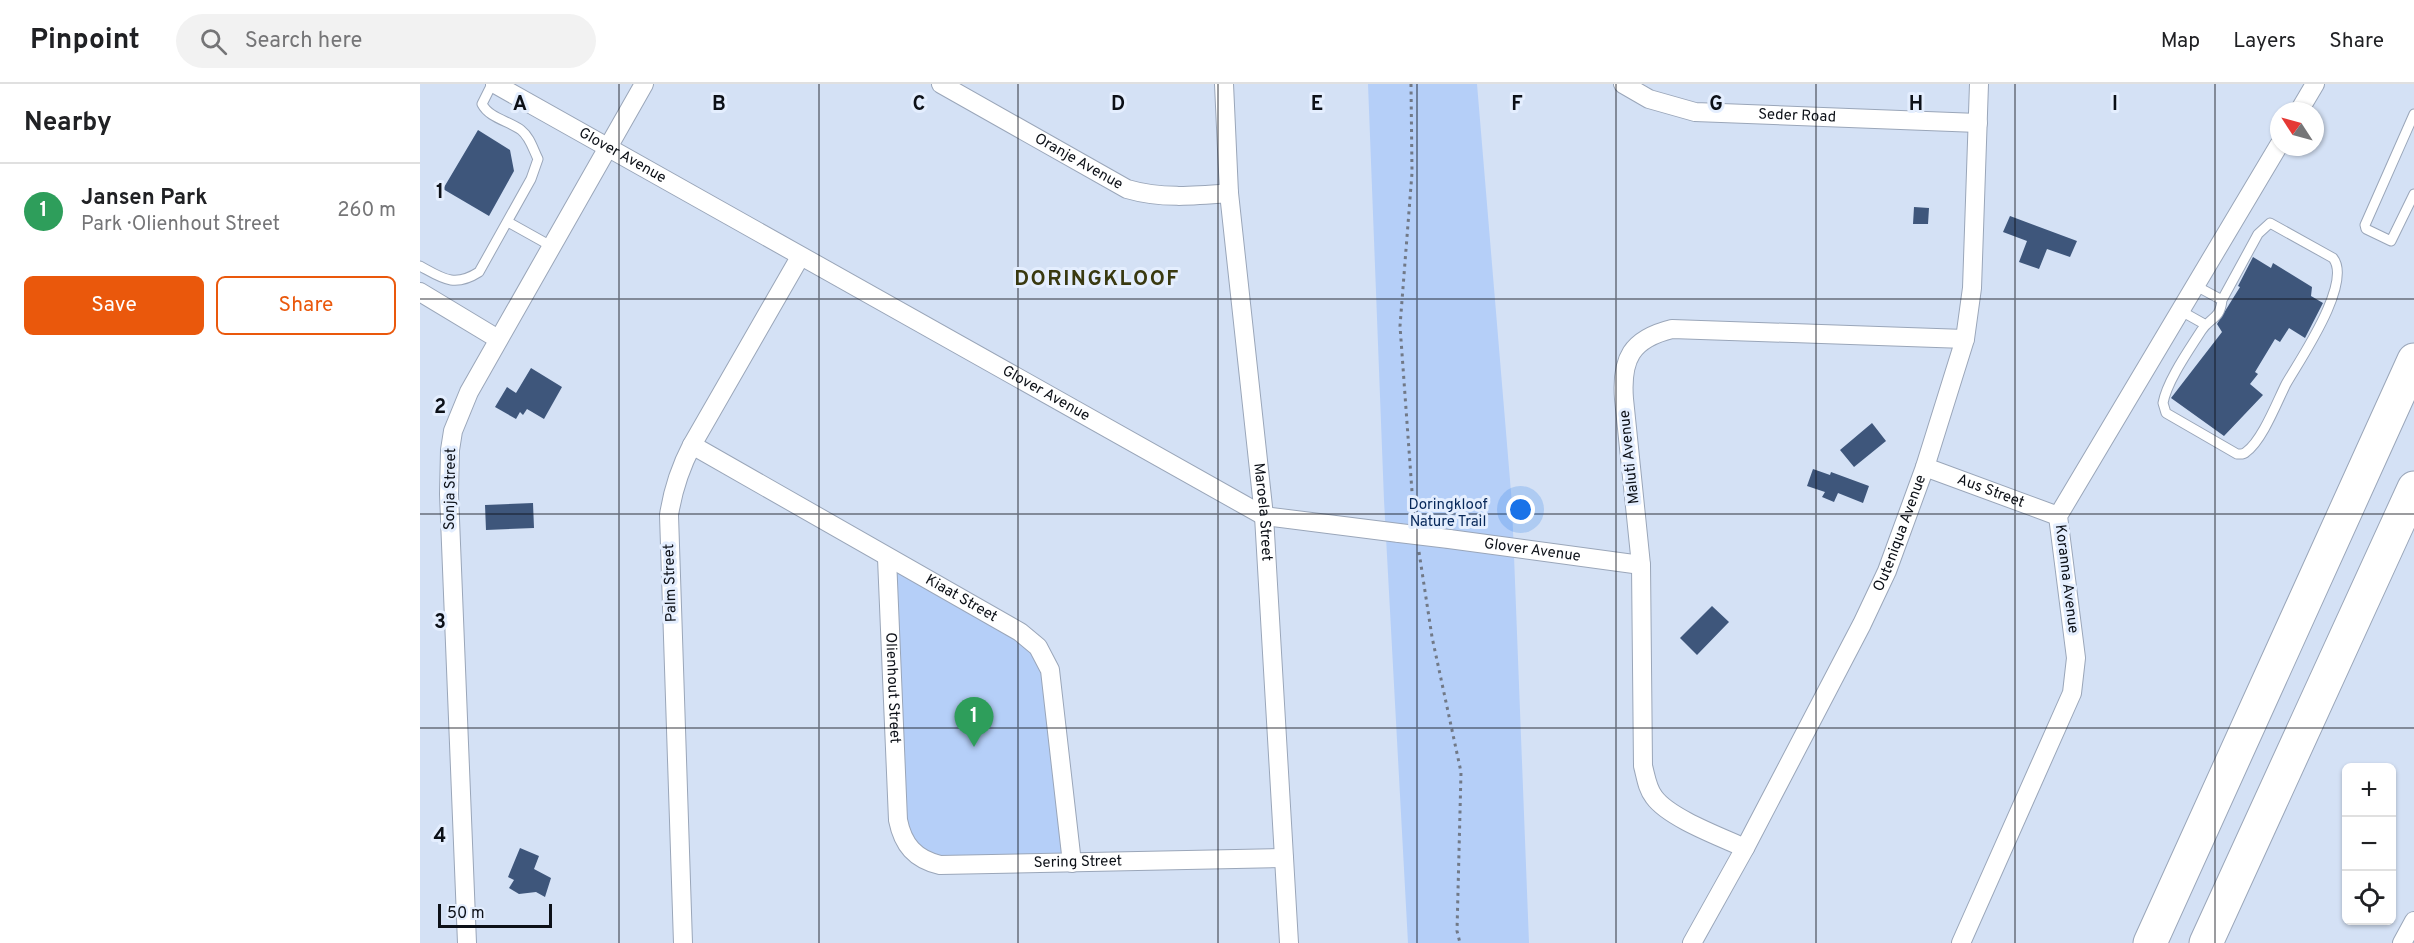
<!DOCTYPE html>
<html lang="en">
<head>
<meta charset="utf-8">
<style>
	:root { --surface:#fff; --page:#f2f2f2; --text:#202124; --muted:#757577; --line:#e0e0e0; --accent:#ea580c }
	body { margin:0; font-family:Overpass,sans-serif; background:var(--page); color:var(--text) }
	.controls { position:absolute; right:18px; bottom:18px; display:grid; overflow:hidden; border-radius:9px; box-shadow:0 2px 4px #0004 }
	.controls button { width:54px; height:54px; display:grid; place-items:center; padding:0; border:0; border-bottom:2px solid var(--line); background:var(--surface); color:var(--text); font:30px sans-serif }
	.compass { position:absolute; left:1850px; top:18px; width:54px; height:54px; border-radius:50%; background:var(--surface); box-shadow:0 2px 4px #0004; rotate:306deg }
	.scale { position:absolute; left:18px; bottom:15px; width:114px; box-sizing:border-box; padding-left:6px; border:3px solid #0c1017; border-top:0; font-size:16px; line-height:21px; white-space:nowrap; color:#0c1017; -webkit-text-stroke:4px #e4eefe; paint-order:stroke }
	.you { position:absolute; left:1101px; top:426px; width:21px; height:21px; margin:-15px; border:4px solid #fff; border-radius:50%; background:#1a73e8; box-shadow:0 0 0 9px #1a73e833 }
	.badge { display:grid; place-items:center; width:39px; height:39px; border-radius:50%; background:var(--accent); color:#fff; font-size:20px; font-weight:700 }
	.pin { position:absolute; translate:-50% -50px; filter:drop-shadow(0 2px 3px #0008) }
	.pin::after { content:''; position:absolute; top:32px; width:21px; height:18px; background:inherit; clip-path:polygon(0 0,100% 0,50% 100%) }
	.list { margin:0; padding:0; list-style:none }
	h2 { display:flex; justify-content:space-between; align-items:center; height:78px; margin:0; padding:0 24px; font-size:26px }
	h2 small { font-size:20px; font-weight:400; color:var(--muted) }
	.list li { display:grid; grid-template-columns:39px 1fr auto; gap:18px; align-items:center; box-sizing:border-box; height:96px; padding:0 24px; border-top:2px solid var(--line) }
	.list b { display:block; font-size:22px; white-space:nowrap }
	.list p { margin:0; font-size:20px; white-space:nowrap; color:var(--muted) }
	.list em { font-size:20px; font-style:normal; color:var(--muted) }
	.actions { display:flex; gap:12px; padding:18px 24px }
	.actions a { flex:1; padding:14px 0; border:2px solid var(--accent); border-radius:9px; text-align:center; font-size:21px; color:var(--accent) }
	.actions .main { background:var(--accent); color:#fff }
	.icon { flex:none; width:33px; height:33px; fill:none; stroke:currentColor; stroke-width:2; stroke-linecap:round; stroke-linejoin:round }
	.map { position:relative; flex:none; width:1994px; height:859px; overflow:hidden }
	header { display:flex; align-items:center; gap:36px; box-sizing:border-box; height:84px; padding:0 30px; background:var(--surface); border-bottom:2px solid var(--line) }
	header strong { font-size:28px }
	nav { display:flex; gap:33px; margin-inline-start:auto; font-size:21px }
	.search { width:420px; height:54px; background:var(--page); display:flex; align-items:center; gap:15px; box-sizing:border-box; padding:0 21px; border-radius:33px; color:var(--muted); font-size:22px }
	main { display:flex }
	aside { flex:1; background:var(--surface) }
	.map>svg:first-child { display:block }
	.green { fill:#b5cff8 }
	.building { fill:#3e567b }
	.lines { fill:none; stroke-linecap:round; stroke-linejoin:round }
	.lane-casing { stroke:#9aa6b9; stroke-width:11 }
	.street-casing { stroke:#9aa6b9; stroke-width:20 }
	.highway-casing { stroke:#9aa6b9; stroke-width:35 }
	.path { stroke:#717987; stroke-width:3; stroke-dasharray:3 4.5; stroke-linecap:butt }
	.lane { stroke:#fff; stroke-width:9 }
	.street { stroke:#fff; stroke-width:18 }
	.highway { stroke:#fff; stroke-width:33 }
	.street-bridge-casing { stroke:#9aa6b9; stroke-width:20; stroke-linecap:butt }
	.street-bridge { stroke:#fff; stroke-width:18 }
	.grid { fill:none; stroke:#0c1017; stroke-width:1.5; stroke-opacity:0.55 }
	.labels { text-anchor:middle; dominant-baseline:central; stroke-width:6; stroke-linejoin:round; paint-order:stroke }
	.street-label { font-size:15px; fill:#0c1017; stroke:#e4eefe }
	.park-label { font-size:15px; fill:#062759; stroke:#e4eefe }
	.district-label { font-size:21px; font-weight:bold; letter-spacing:1.5px; fill:#393910; stroke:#e4eefe }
	.grid-label { font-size:20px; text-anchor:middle; font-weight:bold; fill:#0c1017; stroke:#e4eefe; stroke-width:6; stroke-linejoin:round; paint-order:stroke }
</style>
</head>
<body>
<header>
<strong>Pinpoint</strong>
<div class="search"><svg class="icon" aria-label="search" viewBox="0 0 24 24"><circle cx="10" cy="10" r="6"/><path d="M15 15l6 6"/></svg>Search here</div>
<nav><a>Map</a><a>Layers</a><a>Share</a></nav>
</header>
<main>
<aside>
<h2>Nearby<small></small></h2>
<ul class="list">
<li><span class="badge" style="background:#2e9e5b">1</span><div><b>Jansen Park</b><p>Park · Olienhout Street</p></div><em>260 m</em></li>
</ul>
<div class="actions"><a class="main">Save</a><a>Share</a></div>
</aside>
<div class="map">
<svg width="1994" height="859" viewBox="0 0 1994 859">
	<rect width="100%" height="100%" fill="#d4e1f5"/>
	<path class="green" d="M948,0H1057L1092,420L1109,859H988L964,416Z
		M472,483L612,561L627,589L647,776L521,785L488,770Z"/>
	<path class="building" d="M58,46L90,66L94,87L69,132L23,105Z
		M1494,123L1509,124L1508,140H1493Z
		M1590,132L1657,157L1650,173L1627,165L1619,185L1599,178L1607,157L1583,148Z
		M1833,173L1851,184L1853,179L1892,203L1891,212L1903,219L1885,254L1869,244L1860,258L1855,255L1835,288L1838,290L1830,300L1843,311L1804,352L1751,314L1802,248L1797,240L1820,203L1818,202Z
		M111,284L142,303L124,335L107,325L103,331L100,328L96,335L75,323L87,303L96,309Z
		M1452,339L1466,357L1434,383L1420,366Z
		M1393,385L1410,391L1411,388L1449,402L1443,419L1418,409L1414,418L1402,413L1405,408L1387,402Z
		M113,419L114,444L66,446L65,421Z
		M1292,522L1309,538L1277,571L1260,554Z
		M100,764L119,772L114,785L131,794L125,813L116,808L99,810L89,804L94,796L88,793Z"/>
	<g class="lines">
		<g class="lane-casing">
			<path id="lane" d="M1994,30L1945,141L1946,145L1971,157L1994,110
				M88,138L131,162
				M1850,139L1913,174C1933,199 1879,277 1866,300C1857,318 1842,357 1826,368C1823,371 1821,370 1817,370L1746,329L1743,319C1747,297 1769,266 1781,247C1790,233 1800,236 1802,216L1838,150Z
				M0,182C22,194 34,204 59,188L111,95L118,75C113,65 110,53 101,46C89,37 69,34 62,20L72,0
				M1776,202L1802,216
				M1761,227L1786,241"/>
		</g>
		<g class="street-casing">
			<g id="street">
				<path id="s1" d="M75,0L844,432L979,449"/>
				<path id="s2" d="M521,0L707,105C741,115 774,112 809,109"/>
				<path id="s3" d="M804,0L809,109L844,432L869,859"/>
				<path id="s4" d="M1203,0L1229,15L1275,28L1558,39"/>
				<path d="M1879,27L1895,0"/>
				<path d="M0,208L78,255"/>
				<path id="s5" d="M272,361L600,548L618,563L630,586L652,779"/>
				<path id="s6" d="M1505,383L1638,432"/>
				<path id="s7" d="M1029,455L1221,481"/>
				<path id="s8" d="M467,474L478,736C483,761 495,775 520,781L864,774"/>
				<path d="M1325,764C1301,753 1249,734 1234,713C1227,704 1226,693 1223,682L1221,481L1204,315C1201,275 1211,255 1252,245L1545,255"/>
				<path d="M47,859L29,410L30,366L33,347L49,308L224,0"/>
				<path d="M263,859L249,431C253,405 260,384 272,361L380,173"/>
				<path id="s9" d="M1272,859L1325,764L1442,540L1467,487L1505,383L1545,255L1552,204L1559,0"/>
				<path d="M1541,859L1652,609L1656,574L1638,432L1859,61"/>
				<path d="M1982,859L1994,837"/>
			</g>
		</g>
		<g class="highway-casing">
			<path id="highway" d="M1730,859L1994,276
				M1786,859L1994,404"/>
		</g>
		<path class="path" d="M991,0L992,89L980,242L994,435
			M999,468L1012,553L1041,688L1037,847L1040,859"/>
		<use href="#lane" class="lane"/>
		<use href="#street" class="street"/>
		<use href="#highway" class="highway"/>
		<g class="street-bridge-casing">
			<path id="street-bridge" d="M979,449L1029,455"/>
		</g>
		<use href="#street-bridge" class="street-bridge"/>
	</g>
	<path class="grid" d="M199,0V859M399,0V859M598,0V859M798,0V859M997,0V859M1196,0V859M1396,0V859M1595,0V859M1795,0V859M0,215H1994M0,430H1994M0,644H1994"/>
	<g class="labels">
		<g class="street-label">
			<text stroke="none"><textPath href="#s4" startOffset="180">Seder Road</textPath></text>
			<text stroke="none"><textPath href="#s1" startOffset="146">Glover Avenue</textPath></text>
			<text stroke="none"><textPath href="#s2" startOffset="158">Oranje Avenue</textPath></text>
			<text stroke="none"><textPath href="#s1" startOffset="632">Glover Avenue</textPath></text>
			<text transform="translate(1210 373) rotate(-96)">Maluti Avenue</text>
			<text transform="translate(31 405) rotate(-89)">Sonja Street</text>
			<text stroke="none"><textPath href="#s6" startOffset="70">Aus Street</textPath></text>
			<text stroke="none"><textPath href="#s3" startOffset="430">Maroela Street</textPath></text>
			<text stroke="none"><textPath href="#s9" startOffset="460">Outeniqua Avenue</textPath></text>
			<text stroke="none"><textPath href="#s7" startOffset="84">Glover Avenue</textPath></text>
			<text transform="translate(1646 495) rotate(83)">Koranna Avenue</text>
			<text transform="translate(251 499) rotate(-92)">Palm Street</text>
			<text stroke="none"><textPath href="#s5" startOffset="310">Kiaat Street</textPath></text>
			<text stroke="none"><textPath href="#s8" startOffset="130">Olienhout Street</textPath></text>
			<text stroke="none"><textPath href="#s8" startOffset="466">Sering Street</textPath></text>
		</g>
		<g class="park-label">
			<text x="1028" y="421">Doringkloof<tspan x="1028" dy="17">Nature Trail</tspan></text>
		</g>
		<g class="district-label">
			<text x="677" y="195">DORINGKLOOF</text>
		</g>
	</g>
	<g class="grid-label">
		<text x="100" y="26">A</text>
		<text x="299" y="26">B</text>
		<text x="499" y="26">C</text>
		<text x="698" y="26">D</text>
		<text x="897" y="26">E</text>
		<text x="1097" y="26">F</text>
		<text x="1296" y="26">G</text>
		<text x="1496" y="26">H</text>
		<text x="1695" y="26">I</text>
		<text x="20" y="114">1</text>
		<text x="20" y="329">2</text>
		<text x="20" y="544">3</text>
		<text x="20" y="758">4</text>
	</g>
</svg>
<div class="controls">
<button>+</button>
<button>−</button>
<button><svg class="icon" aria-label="locate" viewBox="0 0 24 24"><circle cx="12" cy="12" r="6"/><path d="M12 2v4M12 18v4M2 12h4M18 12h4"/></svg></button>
</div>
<svg class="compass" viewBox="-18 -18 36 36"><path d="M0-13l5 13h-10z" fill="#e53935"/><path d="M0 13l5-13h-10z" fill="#757577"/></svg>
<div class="scale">50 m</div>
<div class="you"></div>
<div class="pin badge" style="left:554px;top:663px;background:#2e9e5b">1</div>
</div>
</main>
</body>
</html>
